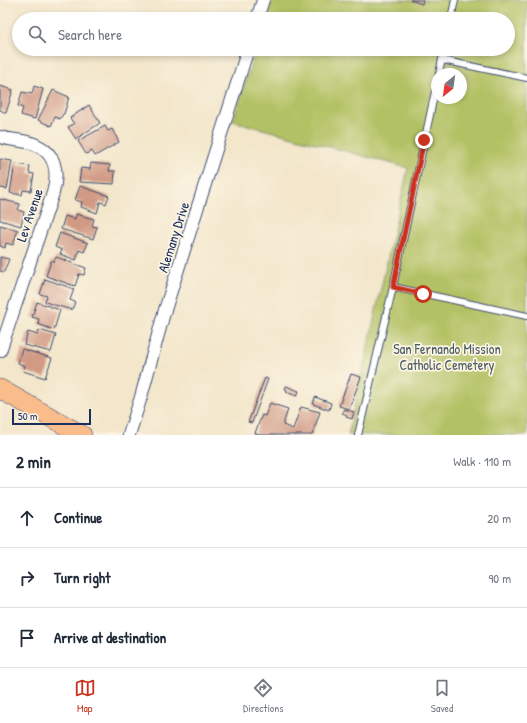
<!DOCTYPE html>
<html lang="en">
<head>
<meta charset="utf-8">
<style>
	:root { --surface:#fff; --page:#f6f6f7; --text:#1f2937; --muted:#747a83; --line:#e0e1e3; --accent:#c8321e }
	body { margin:0; font-family:"Patrick Hand",sans-serif; background:var(--page); color:var(--text) }
	.compass { position:absolute; left:431px; top:68px; width:36px; height:36px; border-radius:50%; background:var(--surface); box-shadow:0 2px 6px #0003; rotate:209deg }
	.scale { position:absolute; left:12px; bottom:10px; width:79px; box-sizing:border-box; padding-left:4px; border:2px solid #1b2f5e; border-top:0; font-size:11px; line-height:14px; white-space:nowrap; color:#1b2f5e; -webkit-text-stroke:3px #fcf5e5; paint-order:stroke }
	.stop { position:absolute; width:12px; height:12px; margin:-9px; border:3px solid #c8321e; border-radius:50%; background:#fff }
	.stop.end { background:#c8321e; border-color:#fff; box-shadow:0 1px 4px #0008 }
	.list { margin:0; padding:0; list-style:none }
	h2 { display:flex; justify-content:space-between; align-items:center; height:52px; margin:0; padding:0 16px; font-size:17px }
	h2 small { font-size:13px; font-weight:400; color:var(--muted) }
	.list li { display:grid; grid-template-columns:26px 1fr auto; gap:12px; align-items:center; box-sizing:border-box; height:60px; padding:0 16px; border-top:1px solid var(--line) }
	.list b { display:block; font-size:15px; white-space:nowrap }
	.list em { font-size:13px; font-style:normal; color:var(--muted) }
	.icon { flex:none; width:22px; height:22px; fill:none; stroke:currentColor; stroke-width:2; stroke-linecap:round; stroke-linejoin:round }
	.map { position:relative; flex:none; width:527px; height:435px; overflow:hidden }
	.search { position:absolute; background:var(--surface); box-shadow:0 2px 6px #0003; left:12px; right:12px; top:12px; height:44px; display:flex; align-items:center; gap:10px; box-sizing:border-box; padding:0 14px; border-radius:22px; color:var(--muted); font-size:15px }
	.sheet { height:232px; background:var(--surface) }
	nav { display:flex; justify-content:space-around; align-items:center; box-sizing:border-box; height:56px; border-top:1px solid var(--line); background:var(--surface); font-size:11px; color:var(--muted) }
	nav a { display:grid; justify-items:center; gap:2px }
	nav .on { color:var(--accent) }
	.map>svg:first-child { display:block }
	.green { fill:#b2c163; stroke:#667860; fill-rule:evenodd }
	.building { fill:#d19a85 }
	.lines { fill:none; stroke-linecap:round; stroke-linejoin:round }
	.service-casing { stroke:#3b4a6e; stroke-width:8 }
	.minor-casing { stroke:#3b4a6e; stroke-width:14 }
	.primary-casing { stroke:#3b4a6e; stroke-width:20 }
	.service { stroke:#fff; stroke-width:6 }
	.minor { stroke:#fff; stroke-width:12 }
	.primary { stroke:#f9bc8a; stroke-width:19 }
	.route { stroke:#c8321e; stroke-width:5 }
	.labels { text-anchor:middle; dominant-baseline:central; stroke-width:3.5; stroke-linejoin:round; paint-order:stroke }
	.street-label { font-size:14px; fill:#1b2f5e; stroke:#fcf5e5 }
	.park-label { font-size:14px; fill:#485b60; stroke:#fcf5e5 }
</style>
</head>
<body>
<div class="map">
<svg width="527" height="435" viewBox="0 0 527 435">
	<rect width="100%" height="100%" fill="#fcf5e5"/>
	<filter id="ink" filterUnits="userSpaceOnUse"><feTurbulence type="fractalNoise" baseFrequency=".025" numOctaves="2"/><feDisplacementMap in="SourceGraphic" scale="8" xChannelSelector="R" yChannelSelector="G"/><feConvolveMatrix kernelMatrix="1 2 1 2 8 2 1 2 1" color-interpolation-filters="sRGB"/></filter>
	<filter id="wash" filterUnits="userSpaceOnUse"><feTurbulence type="fractalNoise" baseFrequency=".012" numOctaves="4" result="noise"/><feDisplacementMap in="SourceGraphic" scale="16" xChannelSelector="R" yChannelSelector="G"/><feGaussianBlur stdDeviation="0.9" result="paint"/><feColorMatrix in="noise" values="0 0 0 0 0 0 0 0 0 0 0 0 0 0 0 0 0 1.4 0 .05"/><feComposite in="paint" operator="in"/></filter>
	<g filter="url(#wash)">
		<rect width="100%" height="100%" fill="#f3e6ca"/>
		<path class="green" d="M271,0H527V435H348L408,168L233,121L256,49H508V19H265ZM437,74H461V98H437Z"/>
		<g id="blocks">
			<path class="building" d="M410,0H423L422,4Z
				M0,86L13,90L6,113L0,110Z
				M34,86L43,89L35,119L21,115L23,108L18,106L22,92L32,94Z
				M53,90L69,97L64,114H63L60,119L55,117L51,126L38,120Z
				M89,105L100,123L76,139L68,127L74,124L70,118Z
				M105,126L108,131L112,129L119,142L95,156L92,151L86,154L78,141Z
				M0,159L12,161L7,189L0,188Z
				M91,163L110,165L109,171H115L114,184L79,182L81,168L90,169Z
				M15,164L30,166L29,173L34,174L31,191L23,190L22,195L10,193Z
				M80,186L109,196L106,204L100,202L97,213L81,207L82,202L75,200Z
				M0,199L20,204L18,210L24,212L21,226L0,220Z
				M76,214L94,219L92,226L97,227L93,239L61,229L65,216L75,219Z
				M0,225L18,230L13,245L6,243L5,248L0,246Z
				M60,233L88,243L84,252L79,250L76,260L60,254L62,250L55,247Z
				M0,257L9,259L4,272L0,271Z
				M56,257L86,268L84,275L79,274L75,286L46,276L51,261H54Z
				M45,279L74,289L70,300L75,302L72,310L45,302L47,296L40,294Z
				M37,302L60,310L54,330L38,324L39,319L32,317Z
				M39,330L56,335L51,352L24,345L28,332L38,335Z
				M22,349L52,358L45,378L23,371L25,366L18,363Z
				M351,374L361,377L349,409L339,406Z
				M265,378L268,379L252,423L248,422Z
				M286,386L299,391L297,396L286,392L287,390L285,389Z
				M315,397L331,403L329,410L313,404Z
				M270,403L288,409L283,425L293,429L301,407L320,412L312,435H258L255,433L262,415L265,416Z
				M344,409L354,412L352,419L346,417L347,415L342,413Z"/>
		</g>
	</g>
	<g filter="url(#ink)">
		<use href="#blocks" fill-opacity="0" stroke="#3b4a6e" stroke-width="1"/>
		<g class="lines">
			<g class="service-casing">
				<path id="service" d="M451,19L455,0
					M442,60L527,78
					M439,74L444,49
					M393,287L527,316
					M358,435L393,287L437,82"/>
			</g>
			<g class="minor-casing">
				<path id="minor" d="M257,19L263,0
					M0,137C10,140 21,140 31,143C56,151 59,171 53,193L0,351
					M129,435L141,397L164,313L248,49"/>
			</g>
			<g class="primary-casing">
				<path id="primary" d="M0,389L82,435"/>
			</g>
			<use href="#service" class="service"/>
			<use href="#minor" class="minor"/>
			<use href="#primary" class="primary"/>
		</g>
	</g>
	<g class="lines" filter="url(#ink)">
		<path class="route" d="M423,294L393,287L424,140"/>
	</g>
	<g class="labels">
		<g class="street-label">
			<text transform="translate(29 215) rotate(-71)">Lev Avenue</text>
			<text transform="translate(173 237) rotate(-72)">Alemany Drive</text>
		</g>
		<g class="park-label">
			<text x="447" y="348">San Fernando Mission<tspan x="447" dy="16">Catholic Cemetery</tspan></text>
		</g>
	</g>
</svg>
<svg class="compass" viewBox="-18 -18 36 36"><path d="M0-13l5 13h-10z" fill="#e53935"/><path d="M0 13l5-13h-10z" fill="#747a83"/></svg>
<div class="scale">50 m</div>
<div class="stop" style="left:423px;top:294px"></div>
<div class="stop end" style="left:424px;top:140px"></div>
<div class="search"><svg class="icon" aria-label="search" viewBox="0 0 24 24"><circle cx="10" cy="10" r="6"/><path d="M15 15l6 6"/></svg>Search here</div>
</div>
<section class="sheet">
<h2>2 min<small>Walk · 110 m</small></h2>
<ul class="list">
<li><svg class="icon" aria-label="ahead" viewBox="0 0 24 24"><path d="M12 20V5M6 11l6-6 6 6"/></svg><div><b>Continue</b></div><em>20 m</em></li>
<li><svg class="icon" aria-label="right" viewBox="0 0 24 24"><path d="M7 20v-9h11M14 6l5 5-5 5"/></svg><div><b>Turn right</b></div><em>90 m</em></li>
<li><svg class="icon" aria-label="arrive" viewBox="0 0 24 24"><path d="M6 21V4h12l-3 4 3 4H6"/></svg><div><b>Arrive at destination</b></div></li>
</ul>
</section>
<nav>
<a class="on"><svg class="icon" aria-label="map" viewBox="0 0 24 24"><path d="M3 6l6-2 6 2 6-2v14l-6 2-6-2-6 2zM9 4v14M15 6v14"/></svg>Map</a>
<a><svg class="icon" aria-label="directions" viewBox="0 0 24 24"><path d="M12 3l9 9-9 9-9-9zM9 14v-3h6M13 9l2 2-2 2"/></svg>Directions</a>
<a><svg class="icon" aria-label="saved" viewBox="0 0 24 24"><path d="M7 4h10v16l-5-4-5 4z"/></svg>Saved</a>
</nav>
</body>
</html>
